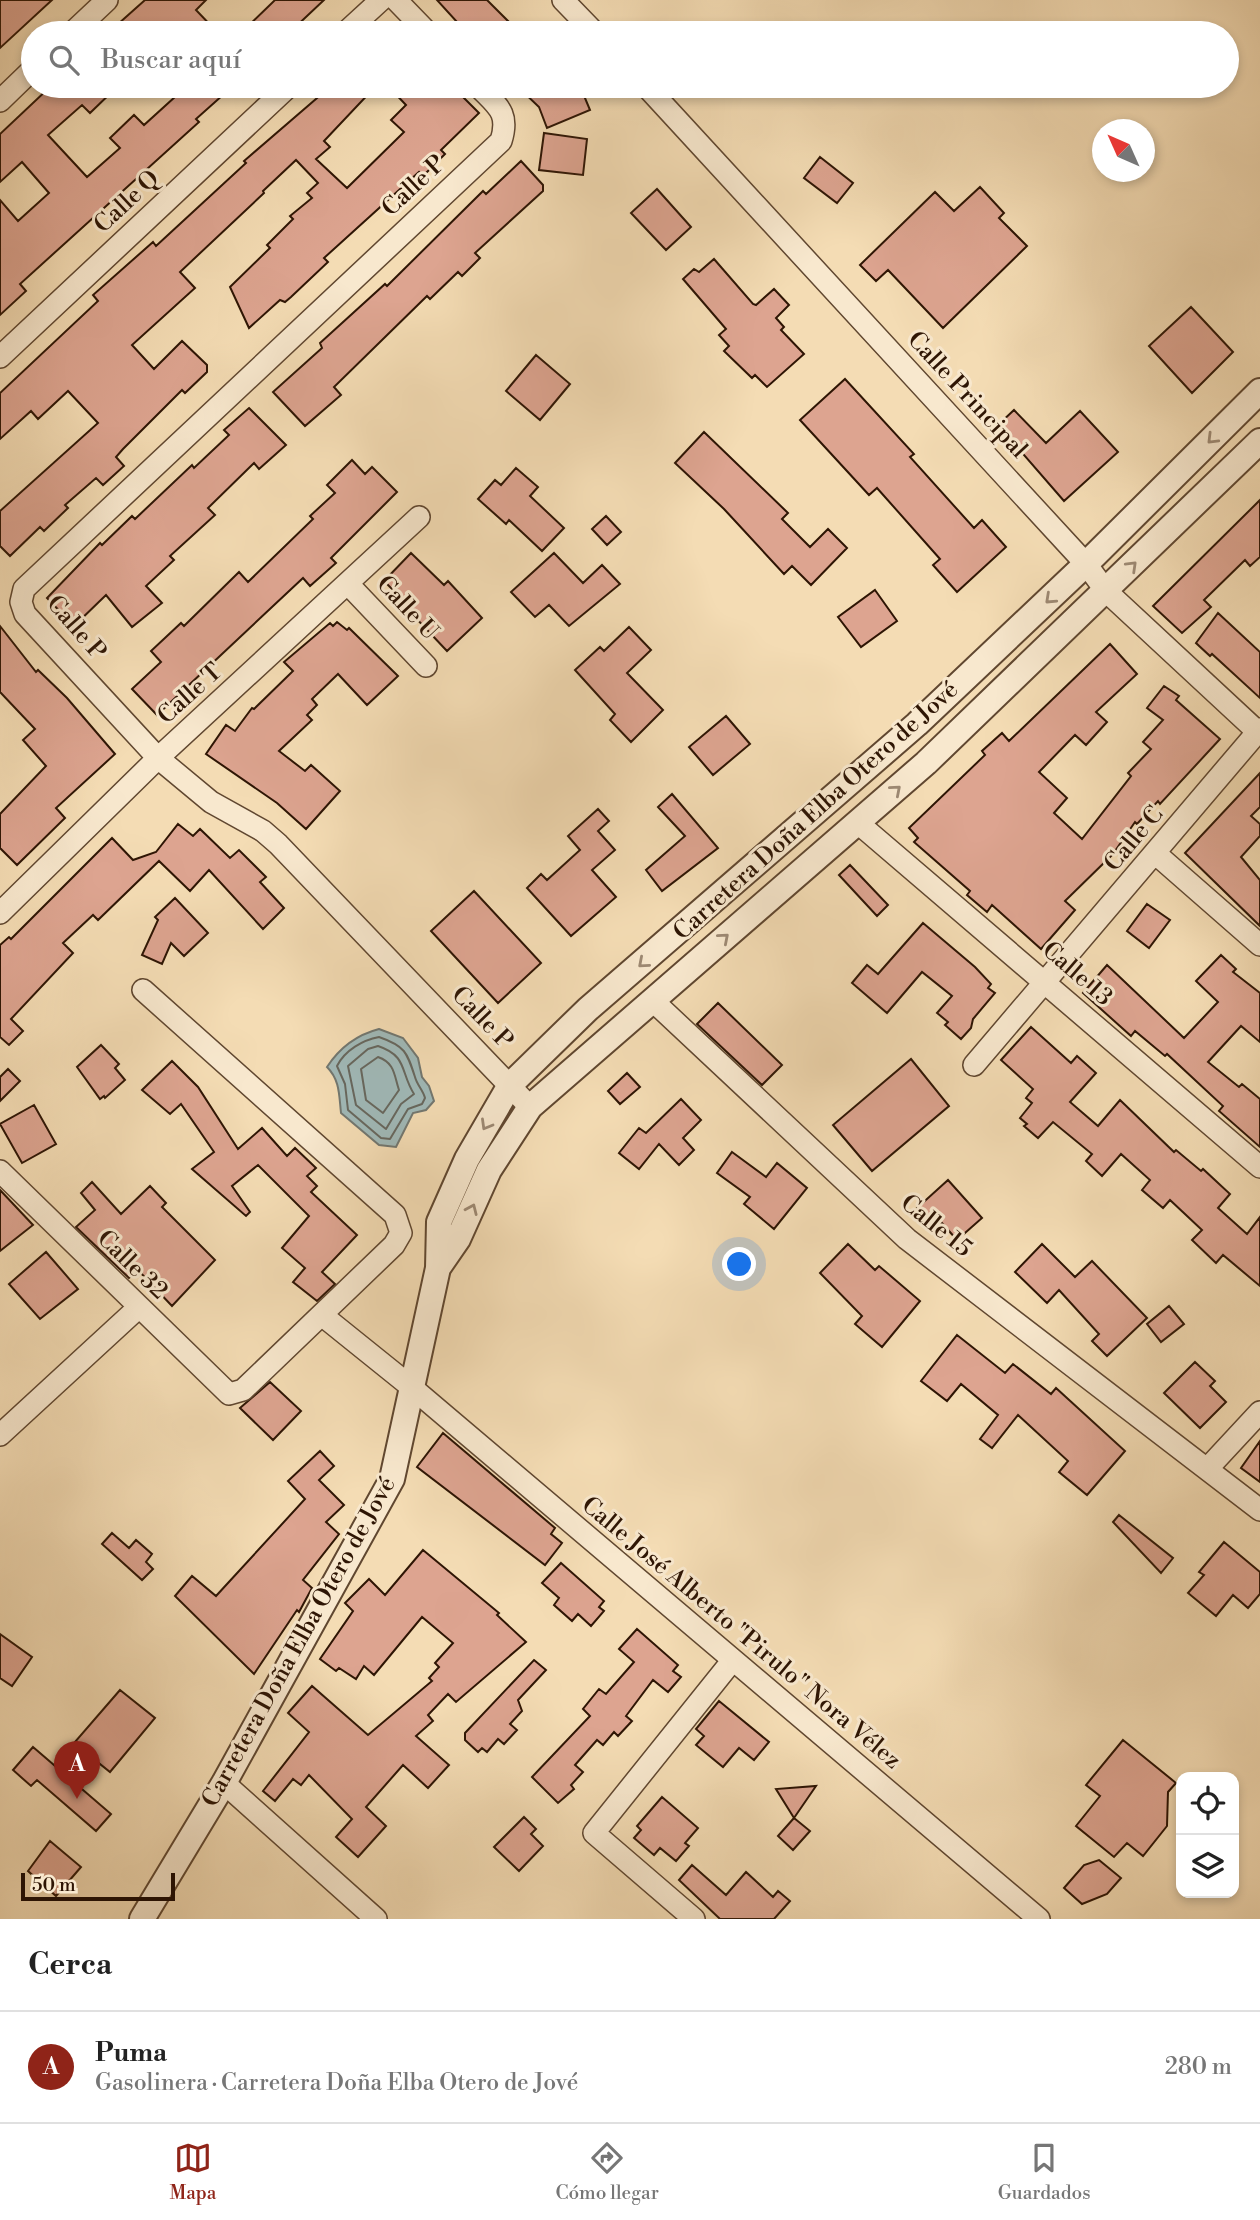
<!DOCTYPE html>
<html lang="es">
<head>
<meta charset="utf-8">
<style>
	:root { --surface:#fff; --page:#f2f2f2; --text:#222; --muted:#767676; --line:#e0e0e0; --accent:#8f2418 }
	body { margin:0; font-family:"Libre Bodoni",serif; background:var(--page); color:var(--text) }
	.controls { position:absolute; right:21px; bottom:21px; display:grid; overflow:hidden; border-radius:14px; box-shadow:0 4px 10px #0003 }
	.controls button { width:63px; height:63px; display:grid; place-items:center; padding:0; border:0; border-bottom:2px solid var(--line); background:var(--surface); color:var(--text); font:35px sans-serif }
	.compass { position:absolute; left:1092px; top:119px; width:63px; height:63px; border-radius:50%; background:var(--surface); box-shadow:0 4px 10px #0003; rotate:315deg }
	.scale { position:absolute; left:21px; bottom:18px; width:154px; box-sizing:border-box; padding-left:7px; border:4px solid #2e1504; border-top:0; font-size:19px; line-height:24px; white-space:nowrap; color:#2e1504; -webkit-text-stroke:5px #f8e8ce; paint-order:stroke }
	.you { position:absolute; left:740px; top:1265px; width:24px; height:24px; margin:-18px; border:5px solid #fff; border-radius:50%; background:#1a73e8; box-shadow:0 0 0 10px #1a73e833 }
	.badge { display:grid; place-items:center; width:46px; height:46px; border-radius:50%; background:var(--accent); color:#fff; font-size:23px; font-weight:700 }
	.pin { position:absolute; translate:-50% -58px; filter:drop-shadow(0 2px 4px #0008) }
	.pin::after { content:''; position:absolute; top:37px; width:24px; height:21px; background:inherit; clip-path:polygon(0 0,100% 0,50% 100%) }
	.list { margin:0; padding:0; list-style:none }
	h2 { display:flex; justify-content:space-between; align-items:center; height:91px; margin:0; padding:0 28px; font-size:30px }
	h2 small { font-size:23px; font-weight:400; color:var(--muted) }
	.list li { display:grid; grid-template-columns:46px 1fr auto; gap:21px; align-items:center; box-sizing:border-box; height:112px; padding:0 28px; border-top:2px solid var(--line) }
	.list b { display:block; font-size:26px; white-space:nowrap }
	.list p { margin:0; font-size:23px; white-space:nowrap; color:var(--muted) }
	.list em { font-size:23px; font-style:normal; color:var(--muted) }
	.icon { flex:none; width:38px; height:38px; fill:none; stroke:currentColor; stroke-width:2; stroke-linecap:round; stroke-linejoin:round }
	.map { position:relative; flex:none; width:1260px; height:1919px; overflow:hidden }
	.search { position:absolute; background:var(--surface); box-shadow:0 4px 10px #0003; left:21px; right:21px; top:21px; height:77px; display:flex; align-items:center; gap:18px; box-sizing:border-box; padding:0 24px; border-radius:38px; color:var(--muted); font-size:26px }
	.sheet { height:203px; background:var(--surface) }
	nav { display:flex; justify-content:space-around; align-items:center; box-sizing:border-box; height:98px; border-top:2px solid var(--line); background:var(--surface); font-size:19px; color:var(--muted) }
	nav a { display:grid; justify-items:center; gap:4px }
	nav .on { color:var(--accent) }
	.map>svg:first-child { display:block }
	.water { fill:#a0b9b8; stroke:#727770; stroke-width:2 }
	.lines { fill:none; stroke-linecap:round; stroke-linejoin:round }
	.shore { stroke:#67675e; stroke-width:2 }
	.building { fill:#dda490; stroke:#2e1504; stroke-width:2 }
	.minor-casing { stroke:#604730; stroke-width:24 }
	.tertiary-casing { stroke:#604730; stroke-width:28 }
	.minor { stroke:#f8e8ce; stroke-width:21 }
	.tertiary { stroke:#f8e8ce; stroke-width:24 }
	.oneway { stroke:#9d8973 }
	.labels { text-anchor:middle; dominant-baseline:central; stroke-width:6; stroke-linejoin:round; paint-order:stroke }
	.street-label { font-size:24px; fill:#2e1504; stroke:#f8e8ce }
</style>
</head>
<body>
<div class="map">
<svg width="1260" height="1919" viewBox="0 0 1260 1919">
	<rect width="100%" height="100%" fill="#f4dcb4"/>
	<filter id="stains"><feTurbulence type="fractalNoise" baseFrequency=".00286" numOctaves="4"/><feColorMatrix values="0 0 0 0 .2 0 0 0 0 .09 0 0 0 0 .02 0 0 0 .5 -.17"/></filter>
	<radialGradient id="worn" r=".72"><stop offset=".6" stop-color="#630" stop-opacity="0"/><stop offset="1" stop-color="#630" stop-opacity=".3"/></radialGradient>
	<path class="water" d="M379,1029L403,1038L418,1058L422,1077L429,1086L434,1101L426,1110L413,1113L396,1147L379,1145L341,1113C339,1095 340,1080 327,1067C340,1047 356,1035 379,1029Z"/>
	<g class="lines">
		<path class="shore" d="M379,1037C405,1046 407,1052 415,1077C417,1085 423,1090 425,1098L422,1104L408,1109L390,1139L381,1138L348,1110L345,1084L337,1066C345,1050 363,1040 379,1037Z
			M378,1046C408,1056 400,1072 414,1094L401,1104L386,1129L356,1105L348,1066L368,1049Z
			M378,1057C395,1063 394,1075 399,1090L383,1113L366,1100L361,1069Z"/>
	</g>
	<path class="building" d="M0,0H52L0,48Z
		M145,0H206L196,10L218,33H178L169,25L160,33H108Z
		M275,0H324L289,33H241Z
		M437,0H487L520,33H467Z
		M51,86H118L90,113L82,105L48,135L87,177L120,148L110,138L134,115L144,125L187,86H233L196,119L199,122L20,284L26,291L0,315V200L18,221L49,193L22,162L0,182V134Z
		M331,86H376L324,141L330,147L316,159L347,188L404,132L391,120L406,105L388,86H452L479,113L441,150L445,154L423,176L419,172L324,258L328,262L291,297L285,302L280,300L249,328L230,287L270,248L267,245L293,219L290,216L312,198L307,193L318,183L296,160L263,191L264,193L180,272L195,288L132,345L154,369L182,341L207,365V372L185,393L182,390L123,449L116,457L124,466L103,485L96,478L65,505L68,508L44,531L40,527L10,556L0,546V511L98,423L68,391L38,419L31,411L0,439V393L98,301L93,295L153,242L156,246L246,163L244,161Z
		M517,86H580L590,110L547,128L539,107Z
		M544,133L587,139L583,175L539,170Z
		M820,157L853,183L837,203L804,178Z
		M521,161L543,185V191L475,253L480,258L462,276L458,272L430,299L427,296L334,387L341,395L305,426L273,392L322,348L320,343L385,284L387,286L483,191L486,194Z
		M980,187L1004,213L999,218L1027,246L943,328L888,270L876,281L860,265L935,192L954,211Z
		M657,189L691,227L666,250L631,213Z
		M714,259L753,304L756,305L774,289L789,305L776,318L784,327L781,330L804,354L767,387L755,375L752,378L724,351L729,346L719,335L726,329L683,279L694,269L699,272Z
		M1191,307L1233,352L1192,393L1149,346Z
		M536,355L570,384L540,420L506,391Z
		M845,379L914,454L910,457L974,528L982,520L1006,547L957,592L933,565L940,559L877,488L869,495L800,420Z
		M249,408L286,445L259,469L254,463L208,508L215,515L170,556L174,560L146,586L162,603L132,627L106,595L74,626L47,598L100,543L102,545L132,516L135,519L192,465L194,468L229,435L224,430Z
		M1014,410L1046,443L1080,411L1118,452L1064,501L998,425Z
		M704,432L788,513L782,519L810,547L828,529L847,548L811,585L792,566L784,574L724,509L675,463Z
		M352,460L365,474L372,467L397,492L331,558L336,563L310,586L303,578L157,715L132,689L161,662L151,651L181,623L184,626L239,572L248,582L313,519L310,516L335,493L327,485Z
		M516,468L538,487L530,496L564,528L542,551L509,520L506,524L478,499L495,480L501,485Z
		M1260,500V557L1250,566L1245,560L1204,600L1211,607L1182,633L1153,606Z
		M606,516L621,532L607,545L592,529Z
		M411,553L444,585L448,581L482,618L447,651L412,614L415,612L384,581Z
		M554,553L583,583L602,565L620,584L569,626L549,605L535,617L511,592Z
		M875,590L897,621L861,647L838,617Z
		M1218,613L1260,652V698L1212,654L1210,656L1196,643Z
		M337,622L347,630L349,628L398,676L367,705L338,674L312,699L317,705L307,715L312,720L279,751L305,771L311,765L340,791L306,829L277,803L206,754L226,725L235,731L252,708L254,709L293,671L284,662L330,623L333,626Z
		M0,626L36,672L38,670L67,698L115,754L56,808L65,818L17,865L0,848V814L46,766L23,740L35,729L0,692Z
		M629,627L651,650L627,673L663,710L631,742L610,720L615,714L575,670L600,647L604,651Z
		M1110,644L1137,674L1096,712L1107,722L1086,745L1075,735L1039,772L1067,798L1054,813L1082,839L1131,776L1128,773L1151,749L1143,742L1163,720L1147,708L1164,686L1179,696L1176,700L1220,739L1160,804L1158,801L1137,824L1135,822L1113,854L1065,901L1075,910L1041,949L992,905L987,912L967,895L970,891L914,842L918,838L909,828L985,755L982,751L1002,733L1009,741Z
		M726,716L750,744L713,775L689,747Z
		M1260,773V807L1251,816L1260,824V836L1241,857L1260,880V926L1185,853Z
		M672,794L718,848L662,891L646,870L685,836L658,807Z
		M598,809L609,821L598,831L615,850L592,870L616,897L571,936L527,888L541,874L547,880L580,850L568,836Z
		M178,824L193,836L200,829L230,858L239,850L266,877L260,882L284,908L263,929L209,870L190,891L159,861L98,920L93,915L63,943L73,953L11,1019L23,1031L9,1045L0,1037V945L9,937L11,939L112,838L133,860L156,852Z
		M850,865L888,905L877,916L839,875Z
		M474,891L541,963L498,1003L431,931Z
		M175,898L208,933L184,956L171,943L162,964L142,955L158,920L155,917Z
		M1147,904L1170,920L1149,948L1127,931Z
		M923,923L975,967L991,984L988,988L995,993L973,1019L971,1028L961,1039L945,1025L948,1022L937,1013L952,996L922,972L887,1013L852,983L867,965L878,974Z
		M1221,955L1236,969L1233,972L1260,993V1042L1241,1026L1208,1062L1239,1087L1242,1084L1260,1099V1147L1219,1111L1223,1106L1167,1054L1165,1056L1135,1031L1131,1036L1083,993L1107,965L1184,1038L1218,1002L1196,981Z
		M718,1003L782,1065L762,1085L697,1024Z
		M1031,1027L1071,1063L1077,1056L1096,1073L1070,1102L1098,1126L1120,1100L1174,1152L1176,1150L1201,1171L1203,1169L1230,1194L1218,1208L1247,1234L1260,1217V1286L1223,1255L1216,1263L1192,1240L1202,1230L1170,1200L1163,1208L1142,1190L1150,1180L1121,1154L1102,1176L1086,1161L1092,1154L1053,1122L1038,1138L1024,1126L1027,1124L1020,1118L1032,1103L1026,1098L1033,1089L1001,1060Z
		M101,1045L119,1064L115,1068L125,1080L105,1098L104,1096L100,1099L77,1067Z
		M911,1059L949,1106L872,1171L833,1125Z
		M172,1061L198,1087L238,1149L262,1128L287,1156L295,1148L316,1168L307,1176L317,1186L311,1192L357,1235L322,1272L335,1284L317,1301L293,1282L305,1268L282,1248L309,1216L258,1165L232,1186L250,1212L246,1216L192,1169L214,1152L181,1104L170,1114L142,1090Z
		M8,1069L20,1081L0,1101V1077Z
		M627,1073L640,1087L620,1104L608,1091Z
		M681,1099L701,1120L683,1138L694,1150L679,1165L659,1144L639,1169L619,1153L639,1128L646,1133Z
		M34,1105L56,1144L22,1163L0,1124Z
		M732,1152L766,1177L777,1163L807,1188L774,1229L744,1204L750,1197L717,1173Z
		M948,1180L982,1218L957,1240L941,1222L934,1228L917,1208Z
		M92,1182L121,1214L150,1186L166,1203L162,1207L215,1260L172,1306L138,1270L129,1278L76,1227L95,1210L81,1193Z
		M0,1190L33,1225L0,1251Z
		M848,1244L875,1270L879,1266L920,1301L882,1347L855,1324L862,1316L820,1273Z
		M1042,1244L1075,1277L1092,1261L1147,1318L1107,1356L1092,1341L1099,1334L1059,1290L1047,1303L1015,1272Z
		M46,1252L78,1289L40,1319L9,1284Z
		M1169,1306L1184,1324L1161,1342L1147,1324Z
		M957,1335L1005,1373L1013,1364L1051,1394L1056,1388L1125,1451L1087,1495L1059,1472L1068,1461L1018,1415L992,1448L980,1439L998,1415L961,1384L947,1401L921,1381Z
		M1195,1362L1215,1381L1210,1386L1226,1402L1200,1428L1164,1393Z
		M270,1382L301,1411L273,1440L240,1408Z
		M443,1433L555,1528L551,1534L562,1543L545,1565L417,1467Z
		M1260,1441V1482L1241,1468Z
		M320,1451L334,1466L319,1480L344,1505L326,1522L339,1534L303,1580L312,1588L299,1612L297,1610L254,1674L175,1596L192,1576L216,1596L305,1499L288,1481Z
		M1119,1515L1173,1558L1161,1573L1113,1522Z
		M112,1533L129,1548L136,1540L152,1554L146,1562L153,1569L142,1580L102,1544Z
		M1224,1542L1260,1572V1594L1248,1608L1233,1595L1216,1616L1188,1593L1204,1575L1199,1572Z
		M423,1550L499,1613L497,1615L526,1642L456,1702L448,1694L428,1715L433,1721L416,1736L449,1765L428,1788L403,1765L366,1807L386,1826L358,1857L336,1837L352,1819L309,1775L301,1785L293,1779L275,1801L263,1791L309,1732L288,1713L312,1686L368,1735L432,1681L429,1678L439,1667L435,1663L453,1643L422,1617L374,1675L364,1666L356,1679L339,1668L336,1671L320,1659L353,1611L345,1603L369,1579L385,1595Z
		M561,1563L604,1601L599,1607L604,1611L591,1626L578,1614L572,1621L554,1605L559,1598L542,1583Z
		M637,1629L678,1665L673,1671L681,1677L668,1692L653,1680L626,1716L632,1721L618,1736L614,1732L603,1745L597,1740L575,1765L583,1772L571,1785L574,1789L558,1803L532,1777L590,1716L583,1709L599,1689L606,1694L634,1662L619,1649Z
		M0,1634L32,1657L12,1686L0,1678Z
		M534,1660L546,1670L518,1700L522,1711L510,1724L517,1730L504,1744L498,1739L487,1752L482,1748L478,1752L465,1740V1733Z
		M120,1690L155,1718L110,1772L74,1743Z
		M719,1701L769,1742L754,1760L739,1748L723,1767L696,1745L704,1736L696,1729Z
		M1123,1740L1176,1783L1168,1792L1167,1826L1143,1856L1127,1843L1114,1857L1076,1826L1100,1796L1086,1785Z
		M33,1747L111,1814L96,1831L37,1780L31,1786L13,1770Z
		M816,1786L794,1818L776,1789Z
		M662,1797L698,1828L685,1843L689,1846L676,1861L660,1848L654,1855L634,1838L641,1830L637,1826Z
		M524,1817L536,1829L531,1834L543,1846L519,1871L494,1847Z
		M794,1818L810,1831L793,1850L778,1836Z
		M50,1841L81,1867L56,1896L28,1871Z
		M1099,1860L1121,1878L1107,1894L1082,1904L1064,1888L1084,1865Z
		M692,1865L726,1895L746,1872L773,1897L778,1891L790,1901L774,1919H720L679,1880Z"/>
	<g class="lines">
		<g class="minor-casing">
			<path id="minor" d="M396,0L428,33
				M563,0L595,33
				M72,33L107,0
				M345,33L381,0
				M478,86C497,106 510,112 501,141L24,589L21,602L25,614L158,758L211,802L263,831L278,844L530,1107
				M646,86L1086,564L1106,591L1260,734
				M0,101L33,69
				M0,357L289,86
				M349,585L426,666
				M858,823L1260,1167
				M1156,854L1260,945
				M0,913L158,758L419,517
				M652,1000L907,1239L1260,1510
				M974,1065L1260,729
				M0,1171L229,1394L243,1390L394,1245L401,1233L395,1215L143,990
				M323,1316L410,1386L1039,1919
				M0,1435L138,1308
				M1208,1468L1260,1412
				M224,1783L376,1919
				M694,1919L594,1833L732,1661"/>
		</g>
		<g class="tertiary-casing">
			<path id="tertiary" d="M438,1268L458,1239L489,1170L530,1107L926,763L1260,441
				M142,1919L224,1783L392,1479L438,1268L439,1222L467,1159L510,1085L588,1009L917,724L1086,564L1260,391"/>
		</g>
		<use href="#minor" class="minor"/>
		<use href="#tertiary" class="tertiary"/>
	</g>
	<defs><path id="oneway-chevron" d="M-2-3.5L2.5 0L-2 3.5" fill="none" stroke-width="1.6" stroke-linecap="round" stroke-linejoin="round" transform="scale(1.75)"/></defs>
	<g class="oneway">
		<use href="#oneway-chevron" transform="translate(1212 439) rotate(135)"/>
		<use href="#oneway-chevron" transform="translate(1132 566) rotate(-44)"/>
		<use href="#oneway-chevron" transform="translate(1050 599) rotate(137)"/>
		<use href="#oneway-chevron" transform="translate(896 790) rotate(-41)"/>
		<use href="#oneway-chevron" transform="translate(724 938) rotate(-41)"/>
		<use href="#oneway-chevron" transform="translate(643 963) rotate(139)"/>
		<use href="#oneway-chevron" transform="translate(486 1125) rotate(120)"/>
		<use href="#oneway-chevron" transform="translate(472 1209) rotate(-66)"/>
	</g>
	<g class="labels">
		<g class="street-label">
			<text transform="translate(414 186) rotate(-43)">Calle P</text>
			<text transform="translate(127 202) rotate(-43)">Calle Q</text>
			<text transform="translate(967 395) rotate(47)">Calle Principal</text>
			<text transform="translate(407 608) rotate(47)">Calle U</text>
			<text transform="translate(76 628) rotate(49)">Calle P</text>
			<text transform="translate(190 694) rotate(-42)">Calle T</text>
			<text transform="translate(816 811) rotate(-42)">Carretera Doña Elba Otero de Jové</text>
			<text transform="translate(1134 839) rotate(-50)">Calle C</text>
			<text transform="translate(1077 974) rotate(41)">Calle 13</text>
			<text transform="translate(482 1018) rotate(46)">Calle P</text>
			<text transform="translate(936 1226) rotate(39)">Calle 15</text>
			<text transform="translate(132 1265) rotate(44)">Calle 32</text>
			<text transform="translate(741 1633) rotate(40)">Calle José Alberto "Pirulo" Nora Vélez</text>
			<text transform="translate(299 1642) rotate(-61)">Carretera Doña Elba Otero de Jové</text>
		</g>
	</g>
	<rect width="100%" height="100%" filter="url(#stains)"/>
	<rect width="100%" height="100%" fill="url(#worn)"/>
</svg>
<div class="controls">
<button><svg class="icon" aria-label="locate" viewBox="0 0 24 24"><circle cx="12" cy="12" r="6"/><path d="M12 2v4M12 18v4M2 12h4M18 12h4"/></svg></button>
<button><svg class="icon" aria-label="layers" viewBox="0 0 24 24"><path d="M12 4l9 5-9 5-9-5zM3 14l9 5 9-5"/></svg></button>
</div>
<svg class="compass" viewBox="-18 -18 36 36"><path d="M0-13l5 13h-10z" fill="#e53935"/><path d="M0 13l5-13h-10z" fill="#767676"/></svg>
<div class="scale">50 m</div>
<div class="you"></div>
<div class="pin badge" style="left:77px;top:1799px">A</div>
<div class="search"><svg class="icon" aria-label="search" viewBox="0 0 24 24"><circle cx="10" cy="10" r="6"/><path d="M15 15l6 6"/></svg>Buscar aquí</div>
</div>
<section class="sheet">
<h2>Cerca<small></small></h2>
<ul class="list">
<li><span class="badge">A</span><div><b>Puma</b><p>Gasolinera · Carretera Doña Elba Otero de Jové</p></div><em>280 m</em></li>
</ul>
</section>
<nav>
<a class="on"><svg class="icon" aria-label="map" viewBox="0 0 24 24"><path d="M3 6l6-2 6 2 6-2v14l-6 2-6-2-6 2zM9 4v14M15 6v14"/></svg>Mapa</a>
<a><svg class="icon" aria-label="directions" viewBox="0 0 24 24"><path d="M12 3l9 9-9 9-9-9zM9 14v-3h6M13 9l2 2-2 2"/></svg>Cómo llegar</a>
<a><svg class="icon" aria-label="saved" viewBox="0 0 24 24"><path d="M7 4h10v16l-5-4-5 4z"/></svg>Guardados</a>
</nav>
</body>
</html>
